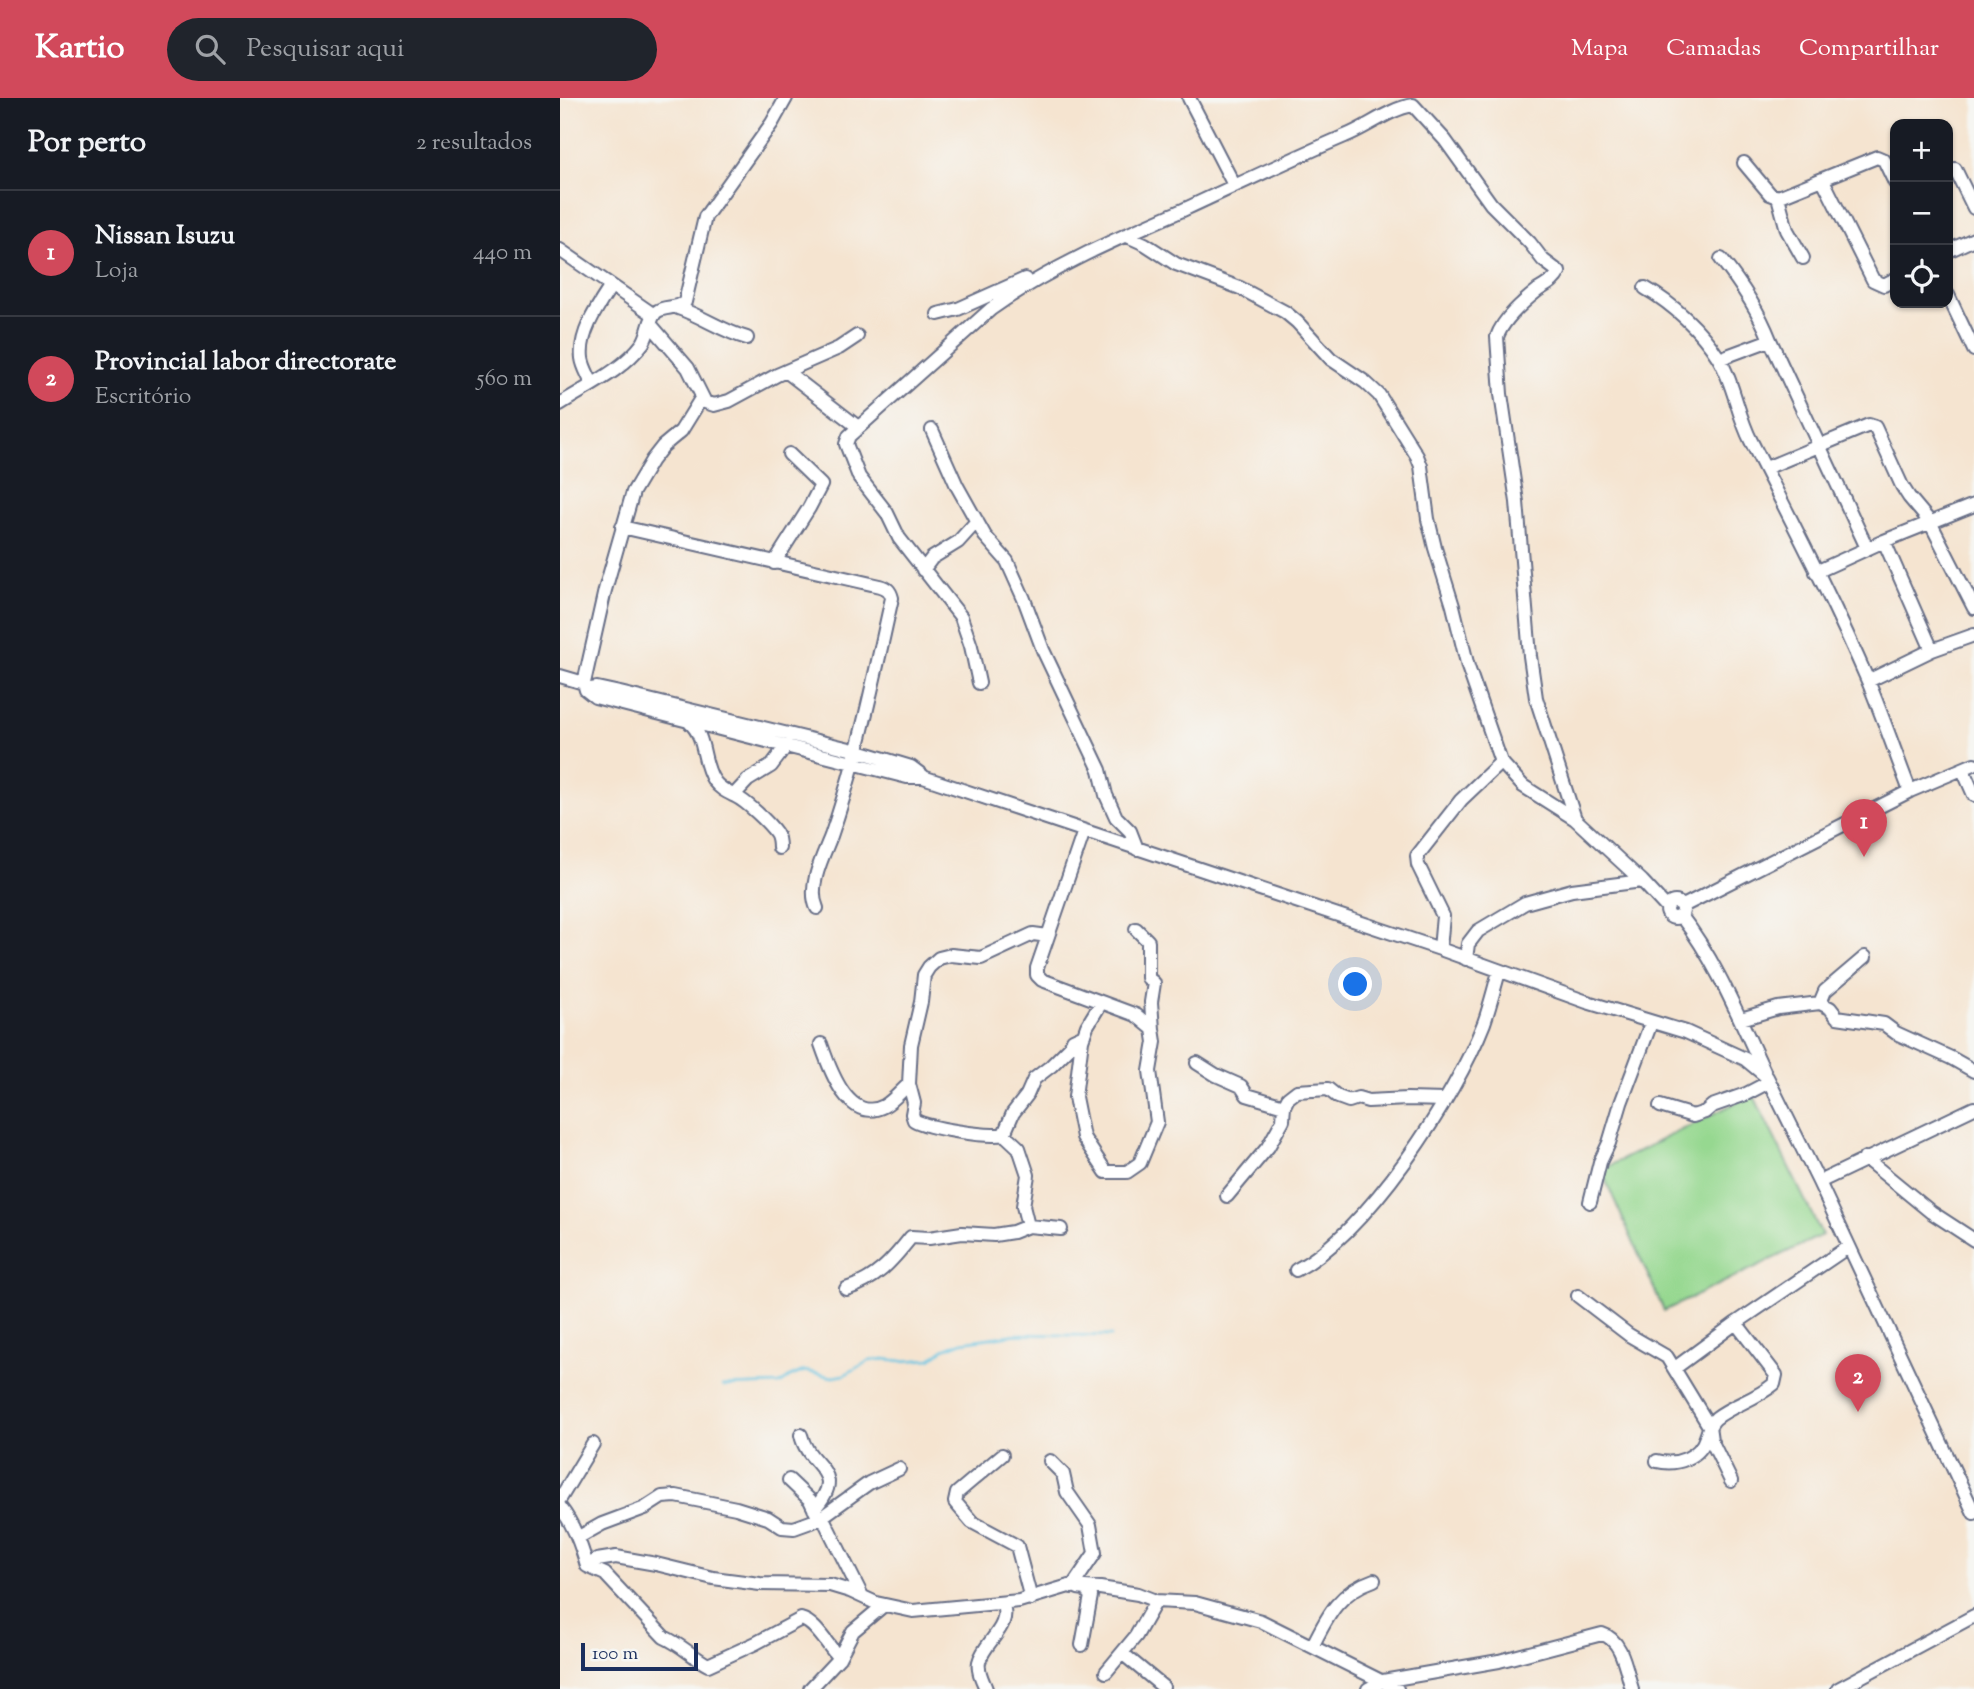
<!DOCTYPE html>
<html lang="pt">
<head>
<meta charset="utf-8">
<style>
	:root { --surface:#171b24; --page:#20242c; --text:#f1f3f6; --muted:#9ea1a6; --line:#363941; --accent:#d1495b }
	body { margin:0; font-family:"Sorts Mill Goudy",serif; background:var(--page); color:var(--text) }
	.controls { position:absolute; right:21px; top:21px; display:grid; overflow:hidden; border-radius:14px; box-shadow:0 2px 5px #0004 }
	.controls button { width:63px; height:63px; display:grid; place-items:center; padding:0; border:0; border-bottom:2px solid var(--line); background:var(--surface); color:var(--text); font:35px sans-serif }
	.scale { position:absolute; left:21px; bottom:18px; width:117px; box-sizing:border-box; padding-left:7px; border:4px solid #1b2f5e; border-top:0; font-size:19px; line-height:24px; white-space:nowrap; color:#1b2f5e; -webkit-text-stroke:5px #f6f6f2; paint-order:stroke }
	.you { position:absolute; left:796px; top:887px; width:24px; height:24px; margin:-18px; border:5px solid #fff; border-radius:50%; background:#1a73e8; box-shadow:0 0 0 10px #1a73e833 }
	.badge { display:grid; place-items:center; width:46px; height:46px; border-radius:50%; background:var(--accent); color:#fff; font-size:23px; font-weight:700 }
	.pin { position:absolute; translate:-50% -58px; filter:drop-shadow(0 2px 4px #0008) }
	.pin::after { content:''; position:absolute; top:37px; width:24px; height:21px; background:inherit; clip-path:polygon(0 0,100% 0,50% 100%) }
	.list { margin:0; padding:0; list-style:none }
	h2 { display:flex; justify-content:space-between; align-items:center; height:91px; margin:0; padding:0 28px; font-size:30px }
	h2 small { font-size:23px; font-weight:400; color:var(--muted) }
	.list li { display:grid; grid-template-columns:46px 1fr auto; gap:21px; align-items:center; box-sizing:border-box; height:126px; padding:0 28px; border-top:2px solid var(--line) }
	.list b { display:block; font-size:26px; white-space:nowrap }
	.list p { margin:0; font-size:23px; white-space:nowrap; color:var(--muted) }
	.list em { font-size:23px; font-style:normal; color:var(--muted) }
	.icon { flex:none; width:38px; height:38px; fill:none; stroke:currentColor; stroke-width:2; stroke-linecap:round; stroke-linejoin:round }
	.map { position:relative; flex:none; width:1414px; height:1591px; overflow:hidden }
	header { display:flex; align-items:center; gap:42px; box-sizing:border-box; height:98px; padding:0 35px; background:var(--accent); color:#fff }
	header strong { font-size:33px }
	nav { display:flex; gap:38px; margin-inline-start:auto; font-size:24px }
	.search { width:490px; height:63px; background:var(--page); display:flex; align-items:center; gap:18px; box-sizing:border-box; padding:0 24px; border-radius:38px; color:var(--muted); font-size:26px }
	main { display:flex }
	aside { flex:1; background:var(--surface) }
	.map>svg:first-child { display:block }
	.green { fill:#96d890; stroke:#588477; stroke-width:2 }
	.lines { fill:none; stroke-linecap:round; stroke-linejoin:round }
	.stream { stroke:#65c5e3; stroke-width:2.5 }
	.minor-casing { stroke:#676e86; stroke-width:16 }
	.minor { stroke:#fff; stroke-width:12 }
</style>
</head>
<body>
<header>
<strong>Kartio</strong>
<div class="search"><svg class="icon" aria-label="search" viewBox="0 0 24 24"><circle cx="10" cy="10" r="6"/><path d="M15 15l6 6"/></svg>Pesquisar aqui</div>
<nav><a>Mapa</a><a>Camadas</a><a>Compartilhar</a></nav>
</header>
<main>
<aside>
<h2>Por perto<small>2 resultados</small></h2>
<ul class="list">
<li><span class="badge">1</span><div><b>Nissan Isuzu</b><p>Loja</p></div><em>440 m</em></li>
<li><span class="badge">2</span><div><b>Provincial labor directorate</b><p>Escritório</p></div><em>560 m</em></li>
</ul>
</aside>
<div class="map">
<svg width="1414" height="1591" viewBox="0 0 1414 1591">
	<rect width="100%" height="100%" fill="#f6f6f2"/>
	<filter id="ink" filterUnits="userSpaceOnUse"><feTurbulence type="fractalNoise" baseFrequency=".0143" numOctaves="2"/><feDisplacementMap in="SourceGraphic" scale="14" xChannelSelector="R" yChannelSelector="G"/><feConvolveMatrix kernelMatrix="1 2 1 2 8 2 1 2 1" color-interpolation-filters="sRGB"/></filter>
	<filter id="wash" filterUnits="userSpaceOnUse"><feTurbulence type="fractalNoise" baseFrequency=".00686" numOctaves="4" result="noise"/><feDisplacementMap in="SourceGraphic" scale="28" xChannelSelector="R" yChannelSelector="G"/><feGaussianBlur stdDeviation="1.57" result="paint"/><feColorMatrix in="noise" values="0 0 0 0 0 0 0 0 0 0 0 0 0 0 0 0 0 1.4 0 .05"/><feComposite in="paint" operator="in"/></filter>
	<g filter="url(#wash)">
		<rect width="100%" height="100%" fill="#f5e4d0"/>
		<path class="green" d="M1193,996L1262,1137L1104,1213L1041,1072Z"/>
		<g class="lines">
			<path class="stream" d="M163,1288L220,1286L230,1279L244,1273L273,1279L284,1277L309,1263L324,1261L342,1263L371,1261L384,1251L402,1244L457,1236L551,1238"/>
		</g>
	</g>
	<g filter="url(#ink)">
		<g class="lines">
			<g class="minor-casing">
				<path id="minor" d="M629,0L674,87
					M1184,65L1210,96L1218,99L1317,59L1324,62L1335,85
					M1395,71L1414,110
					M1263,82L1313,182L1324,187L1335,181
					M1218,99L1227,132L1243,160
					M565,137L585,146L616,166L680,190L725,214L737,224L771,261L805,284L819,297L857,358L861,368L868,421L875,450L893,508L908,569L941,664L963,688L1015,721L1082,783L1107,810
					M0,152L94,217
					M1388,153L1414,141
					M1161,161C1182,187 1198,211 1210,242
					M1085,190C1113,206 1141,232 1158,259C1174,285 1177,316 1191,343C1231,422 1273,502 1308,583C1323,619 1336,657 1350,693
					M1388,197L1414,252
					M118,210C142,218 162,233 187,240
					M378,216L398,211L465,181
					M91,227L128,270L145,304L154,307L169,303L217,277L279,250L297,238
					M1159,261L1210,242L1307,450
					M227,274L298,329
					M32,286C29,278 23,269 22,260C19,235 38,208 51,188
					M0,306C28,288 62,273 83,245C89,236 89,223 95,215C103,207 116,212 125,204L145,119L212,25L226,0
					M372,332L397,388L425,438L447,463L464,501L483,552L540,672L546,697L556,719L570,733L577,751
					M1206,370L1309,327L1315,329L1342,388L1349,399L1370,424L1414,510
					M62,429L320,488C327,490 330,492 332,500C314,580 298,660 271,738C263,758 247,789 257,810
					M1324,443L1372,552
					M214,465L249,410L261,387L229,356
					M363,472L372,460L398,444L417,423
					M1256,474L1324,443L1414,407
					M0,578L24,585L26,592L35,599L347,679H363L880,851L1027,904L1126,934L1185,961L1207,979L1259,1084L1414,1415
					M1308,583L1372,552L1414,537
					M24,585L45,492L73,394L92,362L103,348L121,333L142,299
					M419,585L411,548L401,519L339,440L327,415L299,379L286,346L289,338L431,211C490,169 559,140 625,111C679,86 731,61 785,38C808,29 829,11 853,7L885,42L931,106L970,145L983,162L999,174C994,184 987,186 978,192C963,204 943,221 937,239L941,296L957,404L970,558L976,600L1015,721
					M26,592L37,590L60,595L298,653L351,669L363,678
					M129,624C147,639 141,664 154,683C160,691 167,694 175,698C186,703 209,725 216,735C219,740 219,745 219,750
					M1403,672L1414,697
					M174,697L188,682L211,668L227,647
					M524,733L477,870V877L482,882L576,917L593,931L595,944L590,973L597,1024L580,1065L567,1074H546L523,1039L515,999L522,942L527,928L541,905
					M1107 812a8 8 0 1 1 16 0a8 8 0 1 1-16 0Z
					M1123,808L1350,693L1414,666
					M1121,818C1157,864 1179,920 1204,973
					M576,831L588,843V880L594,885L591,904L593,931
					M488,838L473,836L421,860L391,857L379,860L369,869L364,877L361,904L351,947L349,986L354,1005L352,1016L354,1022C368,1030 428,1040 444,1036L453,1015L467,997L474,981L491,968L510,949L513,942L524,937
					M880,851L883,818L858,767L857,758L901,702L941,664
					M906,861L908,846L918,833L965,805L1012,792L1082,783
					M1260,905L1265,893L1305,859
					M1181,921L1218,910L1260,905L1270,910L1277,919L1324,926L1336,935L1391,960L1414,973
					M261,946C269,969 288,1027 324,1008C333,1003 341,993 349,986
					M637,965L656,977L681,988L687,997L724,1008
					M1100,1008L1133,1018L1145,1014L1152,1008L1186,996L1209,984
					M444,1036L459,1050L468,1077L463,1108L468,1128
					M1305,1060L1371,1114L1414,1142
					M1259,1084L1414,1010
					M667,1098L708,1049L723,1022L724,1008L728,1000L737,993L768,991L778,999L789,1003L798,1000L808,1003L847,1001L885,1002
					M1030,1104L1040,1064L1049,1045L1061,1005L1091,925
					M736,1172C807,1135 895,1000 924,925C930,908 934,891 939,874
					M286,1191C316,1182 332,1163 351,1139L369,1140L402,1135L434,1137L453,1134L468,1128L501,1131
					M1018,1198L1069,1237L1107,1259L1149,1328L1151,1342L1171,1383
					M1115,1270L1176,1225L1288,1149
					M241,1337C248,1370 289,1373 254,1411
					M442,1357L397,1395L395,1404L412,1424L457,1448L471,1501
					M490,1363L503,1376L507,1394L530,1427L535,1455L512,1489
					M1097,1363C1116,1368 1140,1360 1146,1339C1149,1331 1149,1326 1156,1320C1172,1307 1195,1302 1214,1286L1216,1277L1176,1225
					M229,1382L250,1402L259,1421L265,1424L302,1498
					M0,1401L33,1346
					M0,1409C14,1427 21,1447 27,1468L45,1476L104,1539C120,1546 133,1559 148,1567L196,1545L241,1521C255,1524 268,1548 279,1560
					M19,1439L42,1426L85,1410L102,1399L116,1398L176,1410L208,1420L222,1429L234,1430L259,1421L309,1385L339,1371
					M27,1468L37,1462L56,1459L96,1466L153,1480L200,1486L270,1487L290,1493L316,1505L353,1513L459,1503L509,1488L540,1490L578,1496L596,1503L635,1505L701,1523L837,1591
					M518,1490L525,1491L531,1498L522,1547
					M753,1547C768,1517 779,1494 814,1482
					M562,1555L603,1589
					M546,1574L576,1538L596,1503
					M250,1591L279,1560L293,1533L324,1507
					M426,1591C423,1583 417,1573 419,1564C424,1543 453,1529 442,1505
					M808,1591L823,1583L939,1563L1042,1536C1063,1542 1066,1573 1072,1591
					M1278,1591L1414,1518"/>
			</g>
			<use href="#minor" class="minor"/>
		</g>
	</g>
</svg>
<div class="controls">
<button>+</button>
<button>−</button>
<button><svg class="icon" aria-label="locate" viewBox="0 0 24 24"><circle cx="12" cy="12" r="6"/><path d="M12 2v4M12 18v4M2 12h4M18 12h4"/></svg></button>
</div>
<div class="scale">100 m</div>
<div class="you"></div>
<div class="pin badge" style="left:1304px;top:759px">1</div>
<div class="pin badge" style="left:1298px;top:1314px">2</div>
</div>
</main>
</body>
</html>
